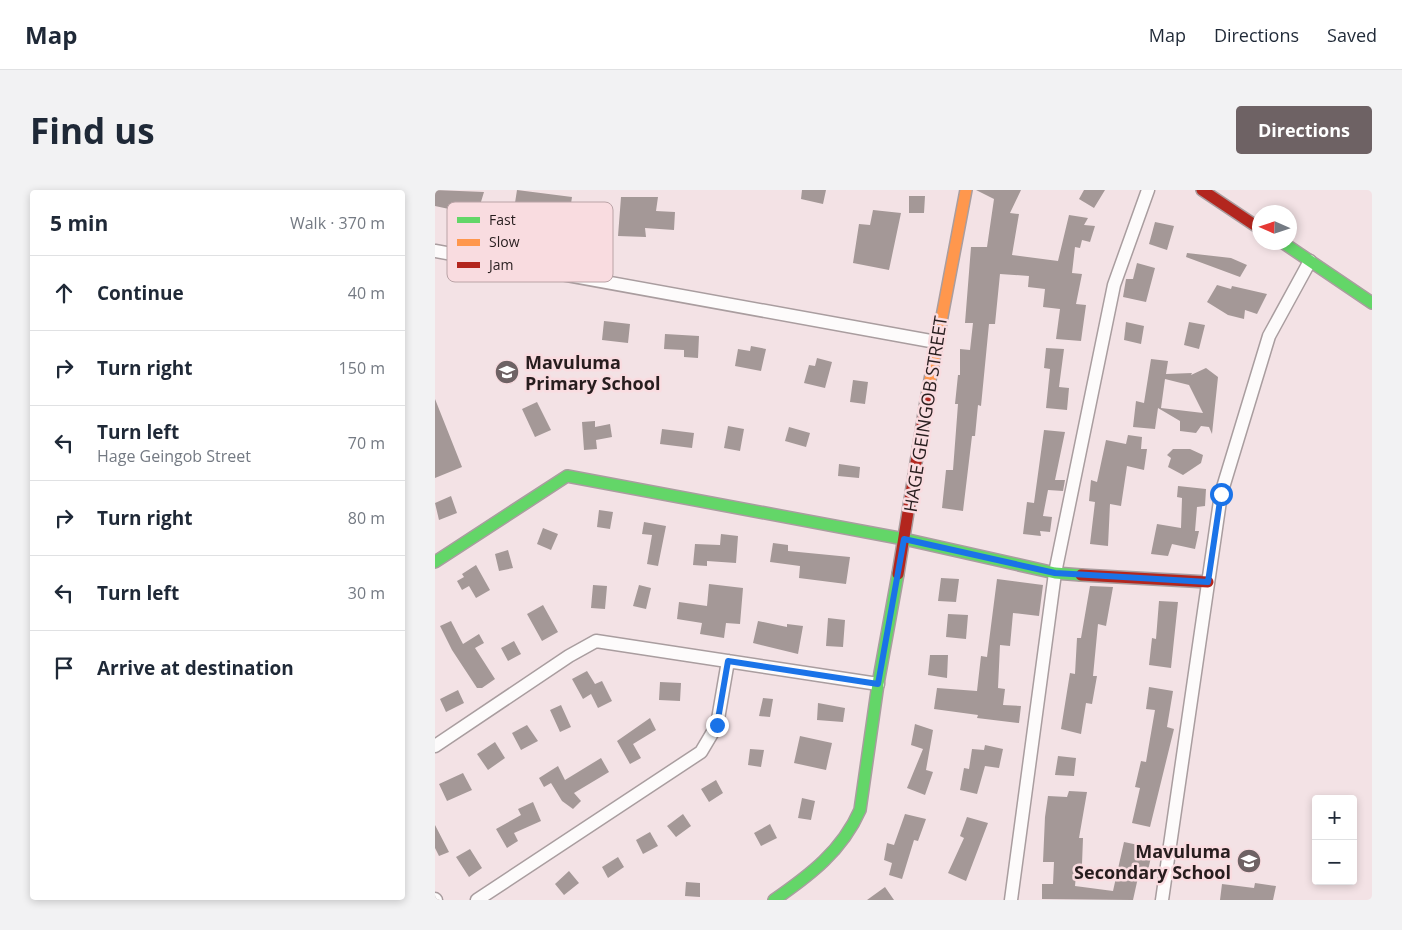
<!DOCTYPE html>
<html lang="en">
<head>
<meta charset="utf-8">
<style>
	:root { --surface:#fff; --page:#f2f2f3; --text:#1f2937; --muted:#747a83; --line:#e0e1e3; --accent:#6e6264 }
	body { margin:0; font-family:"Open Sans",sans-serif; background:var(--page); color:var(--text) }
	.controls { position:absolute; right:15px; bottom:15px; display:grid; overflow:hidden; border-radius:5px; box-shadow:0 2px 8px #0003 }
	.controls button { width:45px; height:45px; display:grid; place-items:center; padding:0; border:0; border-bottom:1px solid var(--line); background:var(--surface); color:var(--text); font:25px sans-serif }
	.compass { position:absolute; left:817px; top:15px; width:45px; height:45px; border-radius:50%; background:var(--surface); box-shadow:0 2px 8px #0003; rotate:273deg }
	.stop { position:absolute; width:15px; height:15px; margin:-11px; border:4px solid #1a73e8; border-radius:50%; background:#fff }
	.stop.end { background:#1a73e8; border-color:#fff; box-shadow:0 1px 5px #0008 }
	.list { margin:0; padding:0; list-style:none }
	h2 { display:flex; justify-content:space-between; align-items:center; height:65px; margin:0; padding:0 20px; font-size:21px }
	h2 small { font-size:16px; font-weight:400; color:var(--muted) }
	.list li { display:grid; grid-template-columns:32px 1fr auto; gap:15px; align-items:center; box-sizing:border-box; height:75px; padding:0 20px; border-top:1px solid var(--line) }
	.list b { display:block; font-size:19px; white-space:nowrap }
	.list p { margin:0; font-size:16px; white-space:nowrap; color:var(--muted) }
	.list em { font-size:16px; font-style:normal; color:var(--muted) }
	.icon { flex:none; width:28px; height:28px; fill:none; stroke:currentColor; stroke-width:2; stroke-linecap:round; stroke-linejoin:round }
	.map { position:relative; flex:none; width:937px; height:710px; overflow:hidden; border-radius:5px }
	header { display:flex; align-items:center; gap:30px; box-sizing:border-box; height:70px; padding:0 25px; background:var(--surface); border-bottom:1px solid var(--line) }
	header strong { font-size:24px }
	nav { display:flex; gap:28px; margin-inline-start:auto; font-size:18px }
	.intro { display:flex; align-items:center; justify-content:space-between; box-sizing:border-box; height:120px; padding:0 30px }
	h1 { margin:0; font-size:35px }
	.button { padding:12px 22px; border-radius:5px; background:var(--accent); color:#fff; font-size:18px; font-weight:700 }
	main { display:flex; gap:30px; padding:0 30px }
	aside { flex:1; background:var(--surface); border-radius:5px; box-shadow:0 2px 8px #0003 }
	.map>svg:first-child { display:block }
	.building { fill:#a49897; fill-rule:evenodd }
	.lines { fill:none; stroke-linecap:round; stroke-linejoin:round }
	.street-casing { stroke:#a99d9f; stroke-width:15 }
	.fast-casing { stroke:#a99d9f; stroke-width:14 }
	.slow-casing { stroke:#a99d9f; stroke-width:14 }
	.jam-casing { stroke:#a99d9f; stroke-width:14 }
	.street { stroke:#fdfbfb; stroke-width:12 }
	.fast { stroke:#63d668; stroke-width:11 }
	.slow { stroke:#ff974d; stroke-width:11 }
	.jam { stroke:#b3261e; stroke-width:11 }
	.route { stroke:#1a73e8; stroke-width:6 }
	.labels { text-anchor:middle; dominant-baseline:central; stroke-width:5; stroke-linejoin:round; paint-order:stroke }
	.poi-label { font-size:18px; font-weight:bold; fill:#271d1e; stroke:#f9dce0; text-anchor:start }
	.street-label { font-size:18px; fill:#271d1e; stroke:#f9dce0 }
	.key { fill:#f9dce0; stroke:#baa3a6; stroke-width:1 }
	.key-label { font-size:14px; fill:#271d1e }
</style>
</head>
<body>
<header>
<strong>Map</strong>
<nav><a>Map</a><a>Directions</a><a>Saved</a></nav>
</header>
<div class="intro"><h1>Find us</h1><a class="button">Directions</a></div>
<main>
<aside>
<h2>5 min<small>Walk · 370 m</small></h2>
<ul class="list">
<li><svg class="icon" aria-label="ahead" viewBox="0 0 24 24"><path d="M12 20V5M6 11l6-6 6 6"/></svg><div><b>Continue</b></div><em>40 m</em></li>
<li><svg class="icon" aria-label="right" viewBox="0 0 24 24"><path d="M7 20v-9h11M14 6l5 5-5 5"/></svg><div><b>Turn right</b></div><em>150 m</em></li>
<li><svg class="icon" aria-label="left" viewBox="0 0 24 24"><path d="M17 20v-9H6M10 6l-5 5 5 5"/></svg><div><b>Turn left</b><p>Hage Geingob Street</p></div><em>70 m</em></li>
<li><svg class="icon" aria-label="right" viewBox="0 0 24 24"><path d="M7 20v-9h11M14 6l5 5-5 5"/></svg><div><b>Turn right</b></div><em>80 m</em></li>
<li><svg class="icon" aria-label="left" viewBox="0 0 24 24"><path d="M17 20v-9H6M10 6l-5 5 5 5"/></svg><div><b>Turn left</b></div><em>30 m</em></li>
<li><svg class="icon" aria-label="arrive" viewBox="0 0 24 24"><path d="M6 21V4h12l-3 4 3 4H6"/></svg><div><b>Arrive at destination</b></div></li>
</ul>
</aside>
<div class="map">
<svg width="937" height="710" viewBox="0 0 937 710">
	<rect width="100%" height="100%" fill="#f3e2e5"/>
	<path class="building" d="M0,0L49,2L42,25L0,16Z
		M82,0L137,7L132,40L77,32Z
		M367,0H391L388,14L366,9Z
		M541,0H586L575,23L584,24L577,65L623,71L634,25L653,28L649,35L660,36L655,52L647,50L645,58L640,57L637,83L647,84L641,114L651,115L646,151L621,149L625,119L608,117L610,99L593,97L594,86L565,84L560,134H554L546,216L543,215L540,246H537L528,321L507,318L511,280H518L523,214H520L523,185H525V159L535,160L538,133H530L536,57H552L559,9Z
		M649,0H670L659,18L644,9Z
		M474,6H490L489,23H474Z
		M186,7H223L221,21L240,22L239,40L210,38L211,47L183,46Z
		M438,20L466,23L454,80L418,73L424,34L435,35Z
		M720,32L739,36L732,60L714,54Z
		M752,63L796,68L812,75L805,87L751,67Z
		M702,73L720,78L711,112L688,107L691,89H698Z
		M782,95L796,99L797,96L832,104L822,124L810,120L809,129L793,125L772,112Z
		M169,131L195,134L193,153L167,150Z
		M691,132L709,136L706,154L689,150Z
		M754,132L770,135L764,159L749,155Z
		M230,144L264,146L263,168L249,167V160L229,159Z
		M316,156L331,159L326,181L300,176L303,159L315,161Z
		M611,158L629,159L624,197L634,198L632,220L611,218L615,179L609,178Z
		M382,168L397,172L390,198L369,193L374,175L380,176Z
		M716,169L733,171L731,184L757,183L756,185L771,178L783,187L777,244L774,237L766,236L761,243L745,241V231L723,218L720,239L698,237L701,211L709,213ZM730,189L754,195L768,223L726,218Z
		M418,190L433,192L430,214L415,212Z
		M0,209L27,277L0,288Z
		M102,212L116,240L100,247L87,219Z
		M160,231V237L175,234L177,247L161,250L162,259L149,260L147,232Z
		M293,236L309,239L305,261L289,258Z
		M354,237L375,243L371,257L350,251Z
		M227,239L259,243L257,258L225,254Z
		M609,240L630,242L620,290H630L628,301L613,300L608,326L617,327L615,342L605,341L606,346L588,344L592,312L599,313Z
		M693,245L707,247L706,259H712L709,280L692,276L686,316L675,314L673,356L655,354L660,312L654,311L656,290L662,292L671,250L691,254Z
		M738,259H755L768,265L766,273L748,285L733,277L736,268L732,265Z
		M404,274L425,277L424,288L403,286Z
		M743,296L771,299L770,316L762,317L760,341H764L760,359L737,354L733,366L716,364L722,334L746,338L747,308L742,307Z
		M16,306L22,323L4,330L0,313Z
		M164,320L178,322L175,339L162,337Z
		M209,332L231,336L223,376L212,374L217,345L207,344Z
		M108,338L123,344L116,360L102,354Z
		M286,344L303,346L301,373L272,371V376L258,375L260,354L285,355Z
		M338,353L353,355V361L415,367L411,394L364,388L365,376L335,372Z
		M73,360L78,378L64,381L60,364Z
		M41,375L55,400L41,408L34,396L27,400L22,391L29,387L27,384Z
		M506,388L524,389L521,412L503,411Z
		M562,389L608,395L604,426L578,423L575,456L565,455L563,498L570,499L568,515L586,516L584,533L542,528L543,525L499,519L502,498L542,501L546,466L552,467Z
		M274,394L308,398L305,434L291,433L289,448L265,444L267,433L242,429L244,412L272,416Z
		M158,395L172,396L170,419L156,418Z
		M204,395L216,398L211,419L198,416Z
		M655,396L678,397L671,436L663,434L658,486H662L657,514L651,513L646,544L626,539L635,483L640,484L642,448H646Z
		M724,411L743,412L736,478L714,475L717,448L721,449Z
		M108,415L123,442L107,451L92,424Z
		M513,424L533,425L531,449L511,447Z
		M393,428L410,430L408,457L391,456Z
		M16,431L28,454L44,444L49,453L40,458L60,489L47,498H42L17,460L5,436Z
		M323,431L352,437V434L368,436L363,464L318,453Z
		M79,451L86,464L73,471L66,458Z
		M495,465H513L512,488L493,485Z
		M152,481L160,494L167,491L177,511L163,518L156,504L148,509L137,489Z
		M225,492L246,493L245,511L224,510Z
		M714,497L738,501L732,537L739,539L715,637L697,633L705,598L700,597L706,571L711,572L720,520L711,519Z
		M23,500L29,513L11,522L5,509Z
		M328,508L338,509L335,527L324,526Z
		M383,513L410,518L408,532L382,530Z
		M126,515L136,537L125,542L115,520Z
		M215,528L221,540L198,554L206,568L195,574L182,551Z
		M480,534L498,540L491,580L498,582L490,605L472,598L488,559L476,555Z
		M92,535L103,551L86,560L77,543Z
		M365,546L397,553L391,580L359,573Z
		M60,552L70,568L53,580L42,564Z
		M550,555L568,559L564,578L550,576L542,604L525,600L529,578L534,579L537,559L549,560Z
		M315,559L329,560L326,577L313,575Z
		M623,566L641,568L639,586L620,585Z
		M166,568L174,582L139,603L146,611L138,619L127,611L116,593L109,597L104,588L123,576L130,590Z
		M28,583L37,600L12,611L4,594Z
		M281,590L288,603L274,612L266,599Z
		M634,601L652,602L644,648H648L647,674H642L640,696L678,701L689,652L718,658L712,685L704,683L698,710L607,709V694H618L619,672H608L610,627L613,606L632,607Z
		M367,608L380,611L376,630L363,628Z
		M98,612L106,631L79,643L83,651L72,658L61,639L86,625L83,619Z
		M248,624L256,636L241,647L232,636Z
		M470,624L491,629L483,651L479,650L467,689L454,685L457,673L449,670L452,653L459,655Z
		M532,627L553,633L531,691L513,683L529,648L525,646Z
		M335,634L342,648L326,656L319,643Z
		M0,635L14,662L4,666L0,658Z
		M215,642L223,656L208,664L201,650Z
		M35,659L47,678L34,687L21,667Z
		M183,667L189,677L173,688L167,677Z
		M134,681L144,693L129,705L120,694Z
		M251,692L265,693V707L250,706Z
		M820,693L841,696L838,710H785L787,694L819,698Z
		M450,697L459,710H432Z"/>
	<g class="lines">
		<g class="street-casing">
			<path id="street" d="M0,61L501,152
				M0,556L134,466L161,451L443,494
				M0,709L1,710
				M42,710L266,562L282,535L293,471
				M576,710L620,383L679,95L713,0
				M727,710L786,304L834,146L875,71"/>
		</g>
		<g class="fast-casing">
			<path id="fast" d="M847,52L937,113
				M0,372L132,286L469,349L620,383L646,385
				M339,710C375,685 407,661 425,620L443,494L463,384"/>
		</g>
		<g class="slow-casing">
			<path id="slow" d="M491,211L531,0"/>
		</g>
		<g class="jam-casing">
			<path id="jam" d="M767,0L824,38
				M463,384L491,211
				M646,385L773,392"/>
		</g>
		<use href="#street" class="street"/>
		<use href="#fast" class="fast"/>
		<use href="#slow" class="slow"/>
		<use href="#jam" class="jam"/>
	</g>
	<g class="lines">
		<path class="route" d="M282,535L293,471L443,494L469,349L620,383L773,392L786,304"/>
	</g>
	<defs>
		<g id="school-disc" transform="scale(1.25)"><circle r="9.5" fill="#6e6264" stroke="#f9dce0"/><path d="M0-5L7-2L0 1L-7-2ZM-4 1L0 2.5L4 1V4Q0 6-4 4Z" fill="#fff"/></g>
	</defs>
	<g fill-rule="evenodd">
		<use href="#school-disc" x="72" y="182"/>
		<use href="#school-disc" x="814" y="671"/>
	</g>
	<g class="labels">
		<g class="poi-label">
			<text x="90" y="172">Mavuluma<tspan x="90" dy="21">Primary School</tspan></text>
			<text x="796" y="661" text-anchor="end">Mavuluma<tspan x="796" dy="21">Secondary School</tspan></text>
		</g>
		<g class="street-label">
			<text transform="translate(490 224) rotate(-81)">HAGE GEINGOB STREET</text>
		</g>
	</g>
	<rect x="12" y="12" width="166" height="80" rx="8" class="key"/>
	<rect x="22" y="27" width="23" height="6" fill="#63d668"/>
	<rect x="22" y="49" width="23" height="7" fill="#ff974d"/>
	<rect x="22" y="72" width="23" height="6" fill="#b3261e"/>
	<g class="key-label">
		<text x="54" y="35">Fast</text>
		<text x="54" y="57">Slow</text>
		<text x="54" y="80">Jam</text>
	</g>
</svg>
<div class="controls">
<button>+</button>
<button>−</button>
</div>
<svg class="compass" viewBox="-18 -18 36 36"><path d="M0-13l5 13h-10z" fill="#e53935"/><path d="M0 13l5-13h-10z" fill="#747a83"/></svg>
<div class="stop" style="left:786px;top:304px"></div>
<div class="stop end" style="left:282px;top:535px"></div>
</div>
</main>
</body>
</html>
